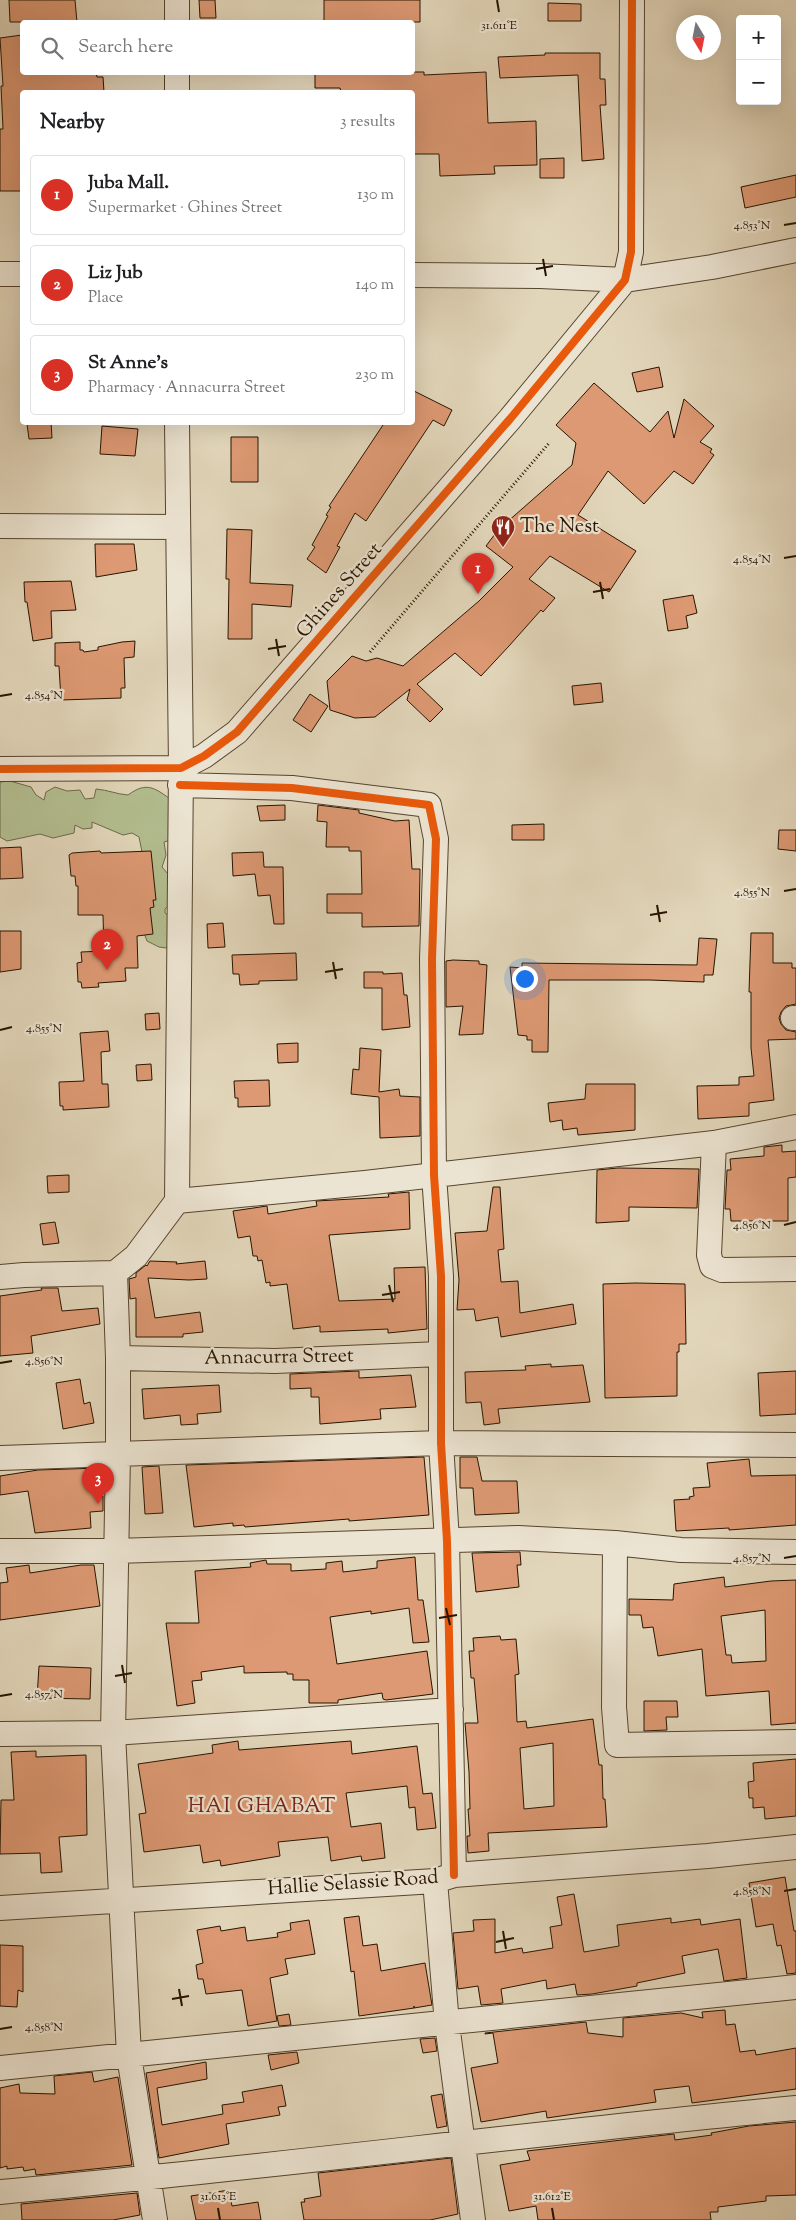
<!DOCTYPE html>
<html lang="en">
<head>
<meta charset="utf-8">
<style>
	:root { --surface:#fff; --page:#f2f2f2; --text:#202124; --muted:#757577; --line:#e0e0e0; --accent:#d93025 }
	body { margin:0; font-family:"Sorts Mill Goudy",serif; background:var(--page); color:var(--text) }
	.controls { position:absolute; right:15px; top:15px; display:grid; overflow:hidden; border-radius:5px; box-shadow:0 5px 20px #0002 }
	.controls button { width:45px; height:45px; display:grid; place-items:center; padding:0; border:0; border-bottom:1px solid var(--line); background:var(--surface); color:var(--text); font:25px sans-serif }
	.compass { position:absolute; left:676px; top:15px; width:45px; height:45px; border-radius:50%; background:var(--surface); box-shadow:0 5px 20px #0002; rotate:170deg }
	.you { position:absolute; left:524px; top:978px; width:18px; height:18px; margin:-12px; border:4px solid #fff; border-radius:50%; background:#1a73e8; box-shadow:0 0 0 8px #1a73e833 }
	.badge { display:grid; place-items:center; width:32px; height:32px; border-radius:50%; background:var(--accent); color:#fff; font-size:16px; font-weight:700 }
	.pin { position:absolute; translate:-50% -41px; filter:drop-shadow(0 1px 2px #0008) }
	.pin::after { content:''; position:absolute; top:26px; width:18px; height:15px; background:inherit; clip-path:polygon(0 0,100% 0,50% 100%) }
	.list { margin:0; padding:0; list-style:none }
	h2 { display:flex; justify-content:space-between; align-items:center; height:65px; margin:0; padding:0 20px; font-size:21px }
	h2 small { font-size:16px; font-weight:400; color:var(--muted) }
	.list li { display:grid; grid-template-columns:32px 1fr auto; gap:15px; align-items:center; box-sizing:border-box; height:80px; margin:0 10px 10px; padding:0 10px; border:1px solid var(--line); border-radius:5px }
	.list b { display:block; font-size:19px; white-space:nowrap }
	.list p { margin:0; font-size:16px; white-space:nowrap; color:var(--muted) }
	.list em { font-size:16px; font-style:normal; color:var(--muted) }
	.icon { flex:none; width:28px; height:28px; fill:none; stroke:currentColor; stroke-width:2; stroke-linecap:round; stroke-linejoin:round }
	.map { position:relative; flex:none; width:796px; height:2220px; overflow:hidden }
	.search { position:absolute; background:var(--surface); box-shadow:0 5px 20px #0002; left:20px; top:20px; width:395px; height:55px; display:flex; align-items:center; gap:12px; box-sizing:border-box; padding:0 18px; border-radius:5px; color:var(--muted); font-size:19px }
	.panel { position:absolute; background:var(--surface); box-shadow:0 5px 20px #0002; left:20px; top:90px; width:395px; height:335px; border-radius:5px }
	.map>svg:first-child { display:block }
	.green { fill:#b3be90; stroke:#6d6948 }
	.building { fill:#dd9973; stroke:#271400; fill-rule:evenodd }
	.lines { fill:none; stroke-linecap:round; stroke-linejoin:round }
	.minor-casing { stroke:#56442e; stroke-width:26 }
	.path { stroke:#271400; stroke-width:3; stroke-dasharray:1 2.5; stroke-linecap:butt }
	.minor { stroke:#ece4d2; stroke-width:24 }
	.cycleway-casing { stroke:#ece4d2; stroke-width:11 }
	.cycleway { stroke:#e8590c; stroke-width:8 }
	.ticks { fill:none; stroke:#271400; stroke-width:2 }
	.labels { text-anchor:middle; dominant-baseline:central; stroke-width:4.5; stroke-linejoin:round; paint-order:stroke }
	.poi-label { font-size:20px; fill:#271400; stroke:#ece4d2; text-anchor:start }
	.street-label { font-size:20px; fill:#271400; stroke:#ece4d2 }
	.neighbourhood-label { font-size:21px; letter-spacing:1px; fill:#7a1f14; stroke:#ece4d2 }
	.ticks-label { font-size:12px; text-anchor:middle; fill:#271400; stroke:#ece4d2; stroke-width:4.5; stroke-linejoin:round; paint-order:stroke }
</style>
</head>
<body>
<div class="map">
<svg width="796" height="2220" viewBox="0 0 796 2220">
	<rect width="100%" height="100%" fill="#e2d6ba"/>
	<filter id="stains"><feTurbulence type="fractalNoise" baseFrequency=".004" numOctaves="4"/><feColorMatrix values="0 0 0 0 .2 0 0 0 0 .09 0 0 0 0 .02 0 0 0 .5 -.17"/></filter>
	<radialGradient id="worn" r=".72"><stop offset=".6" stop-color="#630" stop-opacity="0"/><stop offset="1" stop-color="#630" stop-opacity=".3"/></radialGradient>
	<path class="green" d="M10,781L31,787L36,795L44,800L46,792L55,787L67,791L80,790L85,799L94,798L96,789C108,790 116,794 128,795C147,781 155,788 173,801L171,840L164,842L166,855L162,867L174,881L172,903L165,909V913L171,917V942L166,948L159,947L147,941L144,933L142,852L139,837L132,833L123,835L92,822V828L83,829L75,825L74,833L53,838L40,834L7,841L0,837V782Z"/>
	<path class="building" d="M9,0H75L77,22H10Z
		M199,0H215L216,18H200Z
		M324,0H420V22H324Z
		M548,3L581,4V21H548Z
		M22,35V72H96L97,77H103L104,92H22V191H0V129H3L1,86H3L0,38Z
		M545,53H600V79H605L606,105H600L604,159L582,161L578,75L500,78L498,57L545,55Z
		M315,72H424V75L486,72L488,123L536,121L537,165L494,166L495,174L440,176L439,154H412V92H341L340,88H315Z
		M564,158V178H540V159Z
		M796,175V197L745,208L741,187Z
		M659,367L663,387L637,392L632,373Z
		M594,383L650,432L668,411L674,438L684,399L714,426L700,442L712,449L710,452L714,455L693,484L674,471L644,504L608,471L578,515L636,551L609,592L550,556L529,579L555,598L543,612L541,610L509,646L481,676L455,653L417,684L443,709L430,722L407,700L410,689L375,717L355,718L330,710L327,681L352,656L366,661L377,658L403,666L479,601L513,567L486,546L498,530L572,465L576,443L556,425Z
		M412,390L452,410L444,426L433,420L366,521L355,513L337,546L340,547L326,573L307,559L315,547L312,545L328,516L326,515L331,507L329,506L385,422H412Z
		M51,422L52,438L29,439L27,424Z
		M102,426L138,429L135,456L100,454Z
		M231,437H258V482H231Z
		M227,529L252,530L250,583L293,585L291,607L252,604V639H228L229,579H226Z
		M95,544H134L137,570L96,577Z
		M71,581L76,610L51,611L52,638L33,641L27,602H25L24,582Z
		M693,595L697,613L686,616L688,628L668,631L663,600Z
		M135,641L134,657L124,658L125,688H121V698L61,700L59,666H55V643L80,642V650H83L84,652L98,650V647L122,642Z
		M601,683L603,702L574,705L572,686Z
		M310,694L328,706L311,732L293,720Z
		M285,805V820L260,821L257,806Z
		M318,805L359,810V813L395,821L409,820L412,869H420L419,926L362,927V913H327V894H362L361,851H349V847H326L327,822L317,821Z
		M544,824V840H512V825Z
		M779,830H796V851L778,849Z
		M21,847L23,878L0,879V848Z
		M100,851L101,853L151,851L156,900H153L154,907L150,908L153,934L137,936L138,968H125L126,981L98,983L99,987L82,988L81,982H78L77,963L82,962L81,952L104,951L103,915H78V886H76L75,876H71L69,855L72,853Z
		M263,852L264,867H283L284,924H274L270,895L258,896L255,874L233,876L232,853Z
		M223,923L225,947L208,948L207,924Z
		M0,931H21V969L0,972Z
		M751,933H773V963H792V968H796V1004L786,1006L781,1012L779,1018L781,1024L786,1030L796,1032V1039L768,1040L774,1100L749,1103V1116L698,1119L697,1086L739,1085V1077L754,1076L751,1048V992H749Z
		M699,938L717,939L713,975H704V982L650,980H549L548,1052H532V1040H527V1036L518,1035L510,967L522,968V963L697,965Z
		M296,953L297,980L259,981V984L240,985L239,974H233L232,955Z
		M453,960L479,961V964L487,965L483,1034L459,1035L463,1006L446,1007V961Z
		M364,972H383V974L402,973L404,995H407L410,1027L382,1030V988H364Z
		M159,1013L160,1029L146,1030L145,1014Z
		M108,1031L110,1051L101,1052L102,1084H108L109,1107L63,1110V1106H60L59,1082L84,1081L80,1033Z
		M298,1043V1062L278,1063L277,1044Z
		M360,1048L381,1050L379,1092L399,1089L400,1096L420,1097V1136L380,1138L379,1097L351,1094L353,1069L359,1070Z
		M151,1064L152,1080L137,1081L136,1065Z
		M269,1080L270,1106L238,1107V1098H235L234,1081Z
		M586,1084H635V1130L578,1135L577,1128L563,1130L562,1120L550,1122L548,1103L585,1099Z
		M782,1145V1152L796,1151V1177L788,1178V1221H731L730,1209H725L727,1170H731L730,1159L764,1156V1147Z
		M618,1168L699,1169L697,1208L629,1207V1221L596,1223L597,1170Z
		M69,1175V1192L48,1193L47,1176Z
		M493,1187H500L504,1249L498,1250L501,1282L518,1281L520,1313L573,1304L576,1324L501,1337L498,1317L476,1321L474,1309L457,1310L459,1280L455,1233L487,1231Z
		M409,1192L410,1229L329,1235L339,1301L395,1299L394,1268L425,1267L427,1329L388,1333V1329L320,1332V1326L293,1329L287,1284L270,1286V1282L266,1283L262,1260L258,1261L257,1256H253L250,1236L238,1238L233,1211L267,1206L268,1214L317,1206L316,1201L389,1197L388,1194Z
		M55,1222L59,1243L43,1245L40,1224Z
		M150,1261L177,1262L176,1264L205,1261L207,1279L189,1280L148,1278L155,1318L200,1312L203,1332L183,1334V1337H136V1298L130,1299L129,1279L136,1277V1273L146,1265L147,1266Z
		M636,1283L685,1284L686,1344H679V1352H677V1396L605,1398L603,1284Z
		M41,1288H58L62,1311L98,1308L100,1324L31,1336L33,1353L0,1356V1296L42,1290Z
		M551,1364V1367L583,1365L590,1402L498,1409L500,1423L484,1425L481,1402L466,1403L465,1372L526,1370L525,1366Z
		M359,1371V1378L411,1375L416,1407L380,1409L381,1419L320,1424L319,1397H311V1388L290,1389V1374Z
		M796,1371V1414L760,1416L758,1373Z
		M80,1379L84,1404L90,1402L94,1423L63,1429L56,1383Z
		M219,1385L221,1412L197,1414L198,1424L181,1425L180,1415L144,1419L142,1389Z
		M424,1457L429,1515L349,1521V1519L245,1527L244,1525L233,1526V1523L194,1527L186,1465Z
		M460,1457H477L482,1481H517L519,1513L475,1515L473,1488H460Z
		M749,1459L751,1476L796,1475V1525L729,1530V1528L676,1531L674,1500L690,1499L689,1497L694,1496L693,1488L710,1487L707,1463Z
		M159,1466L163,1513L145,1514L142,1467Z
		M100,1468L99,1496H103V1511L90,1512L91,1528L35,1533L28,1491L0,1495V1476L38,1470Z
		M520,1552L521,1565H517L519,1587L476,1592L472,1553Z
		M415,1557L418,1600H423L429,1642L413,1643L409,1608L371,1614V1611L330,1617L337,1664L427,1651L433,1694L386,1700L383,1699L382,1693L338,1700V1703H309V1680H293V1674H287V1672L244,1673V1666L201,1672L202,1680L192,1681L195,1703L177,1706L166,1623H199L195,1571L251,1567L250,1563L266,1560L267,1564H291V1571L326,1569V1563L342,1561L343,1572L377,1568V1561Z
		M29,1565L30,1573L81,1565H94L100,1606L0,1620V1583L8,1582L6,1568Z
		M724,1577L725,1587L771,1581L796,1580V1723L771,1725L769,1691L706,1696L702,1649L658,1656L653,1627L643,1628L641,1615H629V1599L673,1600L674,1584ZM765,1610L766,1661L732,1663L731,1655H726L721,1616Z
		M500,1636L501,1640L516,1639L519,1674L515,1675L517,1722L526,1721L527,1728L593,1719L599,1765H602L603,1799H605L607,1827L488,1833L489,1851L468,1853L467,1836H470L468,1809H470L469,1772L465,1723H478L474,1678H471L469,1651H474L473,1638ZM553,1743L554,1806L524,1809L520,1748Z
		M39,1666L91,1668L90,1699L37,1698Z
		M644,1701H677L678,1717H666L667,1730L644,1731Z
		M238,1741L239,1750L351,1741L352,1754L417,1746L423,1794L432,1793L436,1828L417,1830L415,1807L409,1808L407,1786L346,1793L351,1827L381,1823L385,1858L362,1861L361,1856L331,1861L328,1837L278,1842L280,1856L221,1866L220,1860L203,1863L200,1845L144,1852L139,1814L146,1813L138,1764L213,1753L212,1745Z
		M36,1751V1757L86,1755L87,1835L59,1837L62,1872L41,1873L40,1853L0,1854L1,1800H14L11,1752Z
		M796,1759V1816L765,1819L764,1807L753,1808V1798H749L748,1782L754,1781L753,1763Z
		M785,1877L794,1931H796V1973L787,1974L781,1945L777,1946L773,1924L756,1927L749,1883Z
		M574,1894L584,1952L619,1946L617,1925L671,1918V1923L700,1919L701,1925L740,1919L747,1978L724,1981L718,1949L682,1956L685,1973L637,1983V1986L592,1994L577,1995L575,1984L547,1989L546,1980L501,1989L503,2003L481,2005L478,1986L458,1989L453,1933L474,1931L473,1920L495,1919V1953L522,1948L523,1953L553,1948L550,1927L562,1925L557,1897Z
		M359,1916L363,1946L377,1944L381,1971L425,1963L432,2005L414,2008V2006V2008L359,2016L354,1971L351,1972L344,1918Z
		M309,1920L315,1954L285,1959L288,1974L270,1978L277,2021L248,2026L242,1990L206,1994L203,1979H198L196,1965L203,1963L197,1930L220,1926L221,1931L245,1927L247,1941L278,1937L277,1933L291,1930L290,1923Z
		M0,1945L23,1946V1992L18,1990L17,2007L0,2006Z
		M725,2010L726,2025L735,2024L740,2052L755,2050L756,2055L796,2048V2089L692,2103L689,2086L654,2090L656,2102L547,2118L546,2111L481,2122L471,2068L498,2063L493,2033L485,2034V2033L586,2022L588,2033L623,2037V2018L681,2013L703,2018L702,2012Z
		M289,2014L291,2025L279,2026L277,2016Z
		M435,2038L437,2051L423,2053L420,2039Z
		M297,2052L299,2063L271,2070L268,2055Z
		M206,2062L207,2079L157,2088L162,2125L223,2114L222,2105L244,2102L242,2092L282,2085L286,2106L278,2107L280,2115L226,2124L229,2144L159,2158L146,2073Z
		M92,2072L94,2082L118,2077L132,2165L36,2175L35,2169L24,2171L23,2167L7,2169V2166L0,2168V2088L19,2084L20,2093L55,2094L54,2076Z
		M442,2094L447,2126L437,2128L431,2096Z
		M796,2122V2195L766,2196V2201L718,2207V2212H710L711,2220H538L536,2206L509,2211L500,2165L530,2160L527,2151L674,2134L675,2140L712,2135L711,2133L749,2126Z
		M451,2158L458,2214L430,2220H304L301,2202H305L304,2199L321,2196L318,2173Z
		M229,2190L232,2206L258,2202L261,2220H196L191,2196Z
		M137,2193L140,2215L113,2220H22L21,2204Z"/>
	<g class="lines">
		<g class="minor-casing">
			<path id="minor" d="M177,0V22
				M177,72V92
				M0,274H22
				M412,275L540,276L625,280L712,267L796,250
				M0,526L177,527
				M0,769L181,768L204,756L237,732L510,419L625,280L631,252L632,0
				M180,785L292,788L429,805L436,839L432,959L434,1175L441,1276V1443L447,1541L454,1875
				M793,1018H796
				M714,1143L709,1255L712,1266L722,1270L796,1269
				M177,1201L181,768L177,422
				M177,1201L365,1183L714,1143L796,1127
				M115,1273L118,1358V1454L113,1733L129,2056L155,2220
				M0,1277L24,1275L115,1273L136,1256L177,1201
				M118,1358L275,1361L440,1354
				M0,1458L441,1443L796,1445
				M615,1543L614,1707L617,1745L796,1742
				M0,1551H116L518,1538L615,1543L681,1550L796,1552
				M0,1734L113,1733L451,1710
				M435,1881L447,2024L473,2220
				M0,1908L435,1881L454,1875L708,1856L796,1847
				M0,2068L796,1987
				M0,2192C266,2168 530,2133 796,2108"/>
		</g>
		<path class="path" d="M370,652L550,442"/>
		<use href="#minor" class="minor"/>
		<g class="cycleway-casing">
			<path id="cycleway" d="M0,769L181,768L204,756L237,732L510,419L625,280L631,252L632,0
				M180,785L292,788L429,805L436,839L432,959L434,1175L441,1276V1443L447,1541L454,1875"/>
		</g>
		<use href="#cycleway" class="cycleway"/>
	</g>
	<path class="ticks" d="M497,0L499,12M784,225L796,223M543,259L546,276M536,269L553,266M784,558L796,556M600,582L603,599M593,592L610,589M276,639L279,656M268,649L286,646M0,696L12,694M784,891L796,889M657,905L660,922M650,915L667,912M333,962L336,979M325,972L343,969M0,1030L12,1027M784,1225L796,1222M389,1285L393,1302M382,1295L400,1292M0,1363L12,1361M784,1558L796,1556M446,1608L450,1625M439,1618L457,1615M122,1665L125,1683M115,1676L132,1673M0,1696L12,1694M784,1891L796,1889M503,1931L506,1949M496,1942L514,1938M179,1989L182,2006M172,1999L189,1996M0,2029L12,2027M218,2208L220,2220M552,2208L554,2220"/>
	<defs>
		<g id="restaurant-pin" transform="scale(1.25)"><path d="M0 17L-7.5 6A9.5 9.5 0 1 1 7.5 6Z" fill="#8f2418" stroke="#ece4d2"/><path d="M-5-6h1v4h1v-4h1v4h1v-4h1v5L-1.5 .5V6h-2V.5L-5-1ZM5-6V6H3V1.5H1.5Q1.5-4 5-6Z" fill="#fff"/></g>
	</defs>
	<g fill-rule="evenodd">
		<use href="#restaurant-pin" x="503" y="527"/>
	</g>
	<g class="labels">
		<g class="poi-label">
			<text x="520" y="527">The Nest</text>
		</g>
		<g class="street-label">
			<text transform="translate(340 591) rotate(-49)">Ghines Street</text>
			<text transform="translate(279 1358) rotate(-1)">Annacurra Street</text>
			<text transform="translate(353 1884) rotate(-4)">Hallie Selassie Road</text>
		</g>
		<g class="neighbourhood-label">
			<text x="262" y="1807">HAI GHABAT</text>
		</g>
	</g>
	<g class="ticks-label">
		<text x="499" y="29">31.611°E</text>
		<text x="752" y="229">4.853°N</text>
		<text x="752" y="563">4.854°N</text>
		<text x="44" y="699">4.854°N</text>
		<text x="752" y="896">4.855°N</text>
		<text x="44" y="1032">4.855°N</text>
		<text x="752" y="1229">4.856°N</text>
		<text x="44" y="1365">4.856°N</text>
		<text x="752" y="1562">4.857°N</text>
		<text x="44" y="1698">4.857°N</text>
		<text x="752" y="1895">4.858°N</text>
		<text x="44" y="2031">4.858°N</text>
		<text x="218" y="2200">31.613°E</text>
		<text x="552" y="2200">31.612°E</text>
	</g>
	<rect width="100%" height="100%" filter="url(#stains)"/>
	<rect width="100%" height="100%" fill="url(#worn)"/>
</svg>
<div class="controls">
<button>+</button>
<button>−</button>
</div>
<svg class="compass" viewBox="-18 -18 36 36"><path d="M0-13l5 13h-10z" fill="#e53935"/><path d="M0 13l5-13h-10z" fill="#757577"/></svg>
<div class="you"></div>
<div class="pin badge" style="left:478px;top:594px">1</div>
<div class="pin badge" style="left:107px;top:970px">2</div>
<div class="pin badge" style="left:98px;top:1504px">3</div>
<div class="search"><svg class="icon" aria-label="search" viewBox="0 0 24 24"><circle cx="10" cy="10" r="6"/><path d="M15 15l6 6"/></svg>Search here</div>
<section class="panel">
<h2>Nearby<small>3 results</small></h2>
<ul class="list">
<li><span class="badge">1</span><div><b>Juba Mall.</b><p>Supermarket · Ghines Street</p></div><em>130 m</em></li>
<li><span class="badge">2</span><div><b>Liz Jub</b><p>Place</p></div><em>140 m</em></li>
<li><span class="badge">3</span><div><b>St Anne's</b><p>Pharmacy · Annacurra Street</p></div><em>230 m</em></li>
</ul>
</section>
</div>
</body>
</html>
